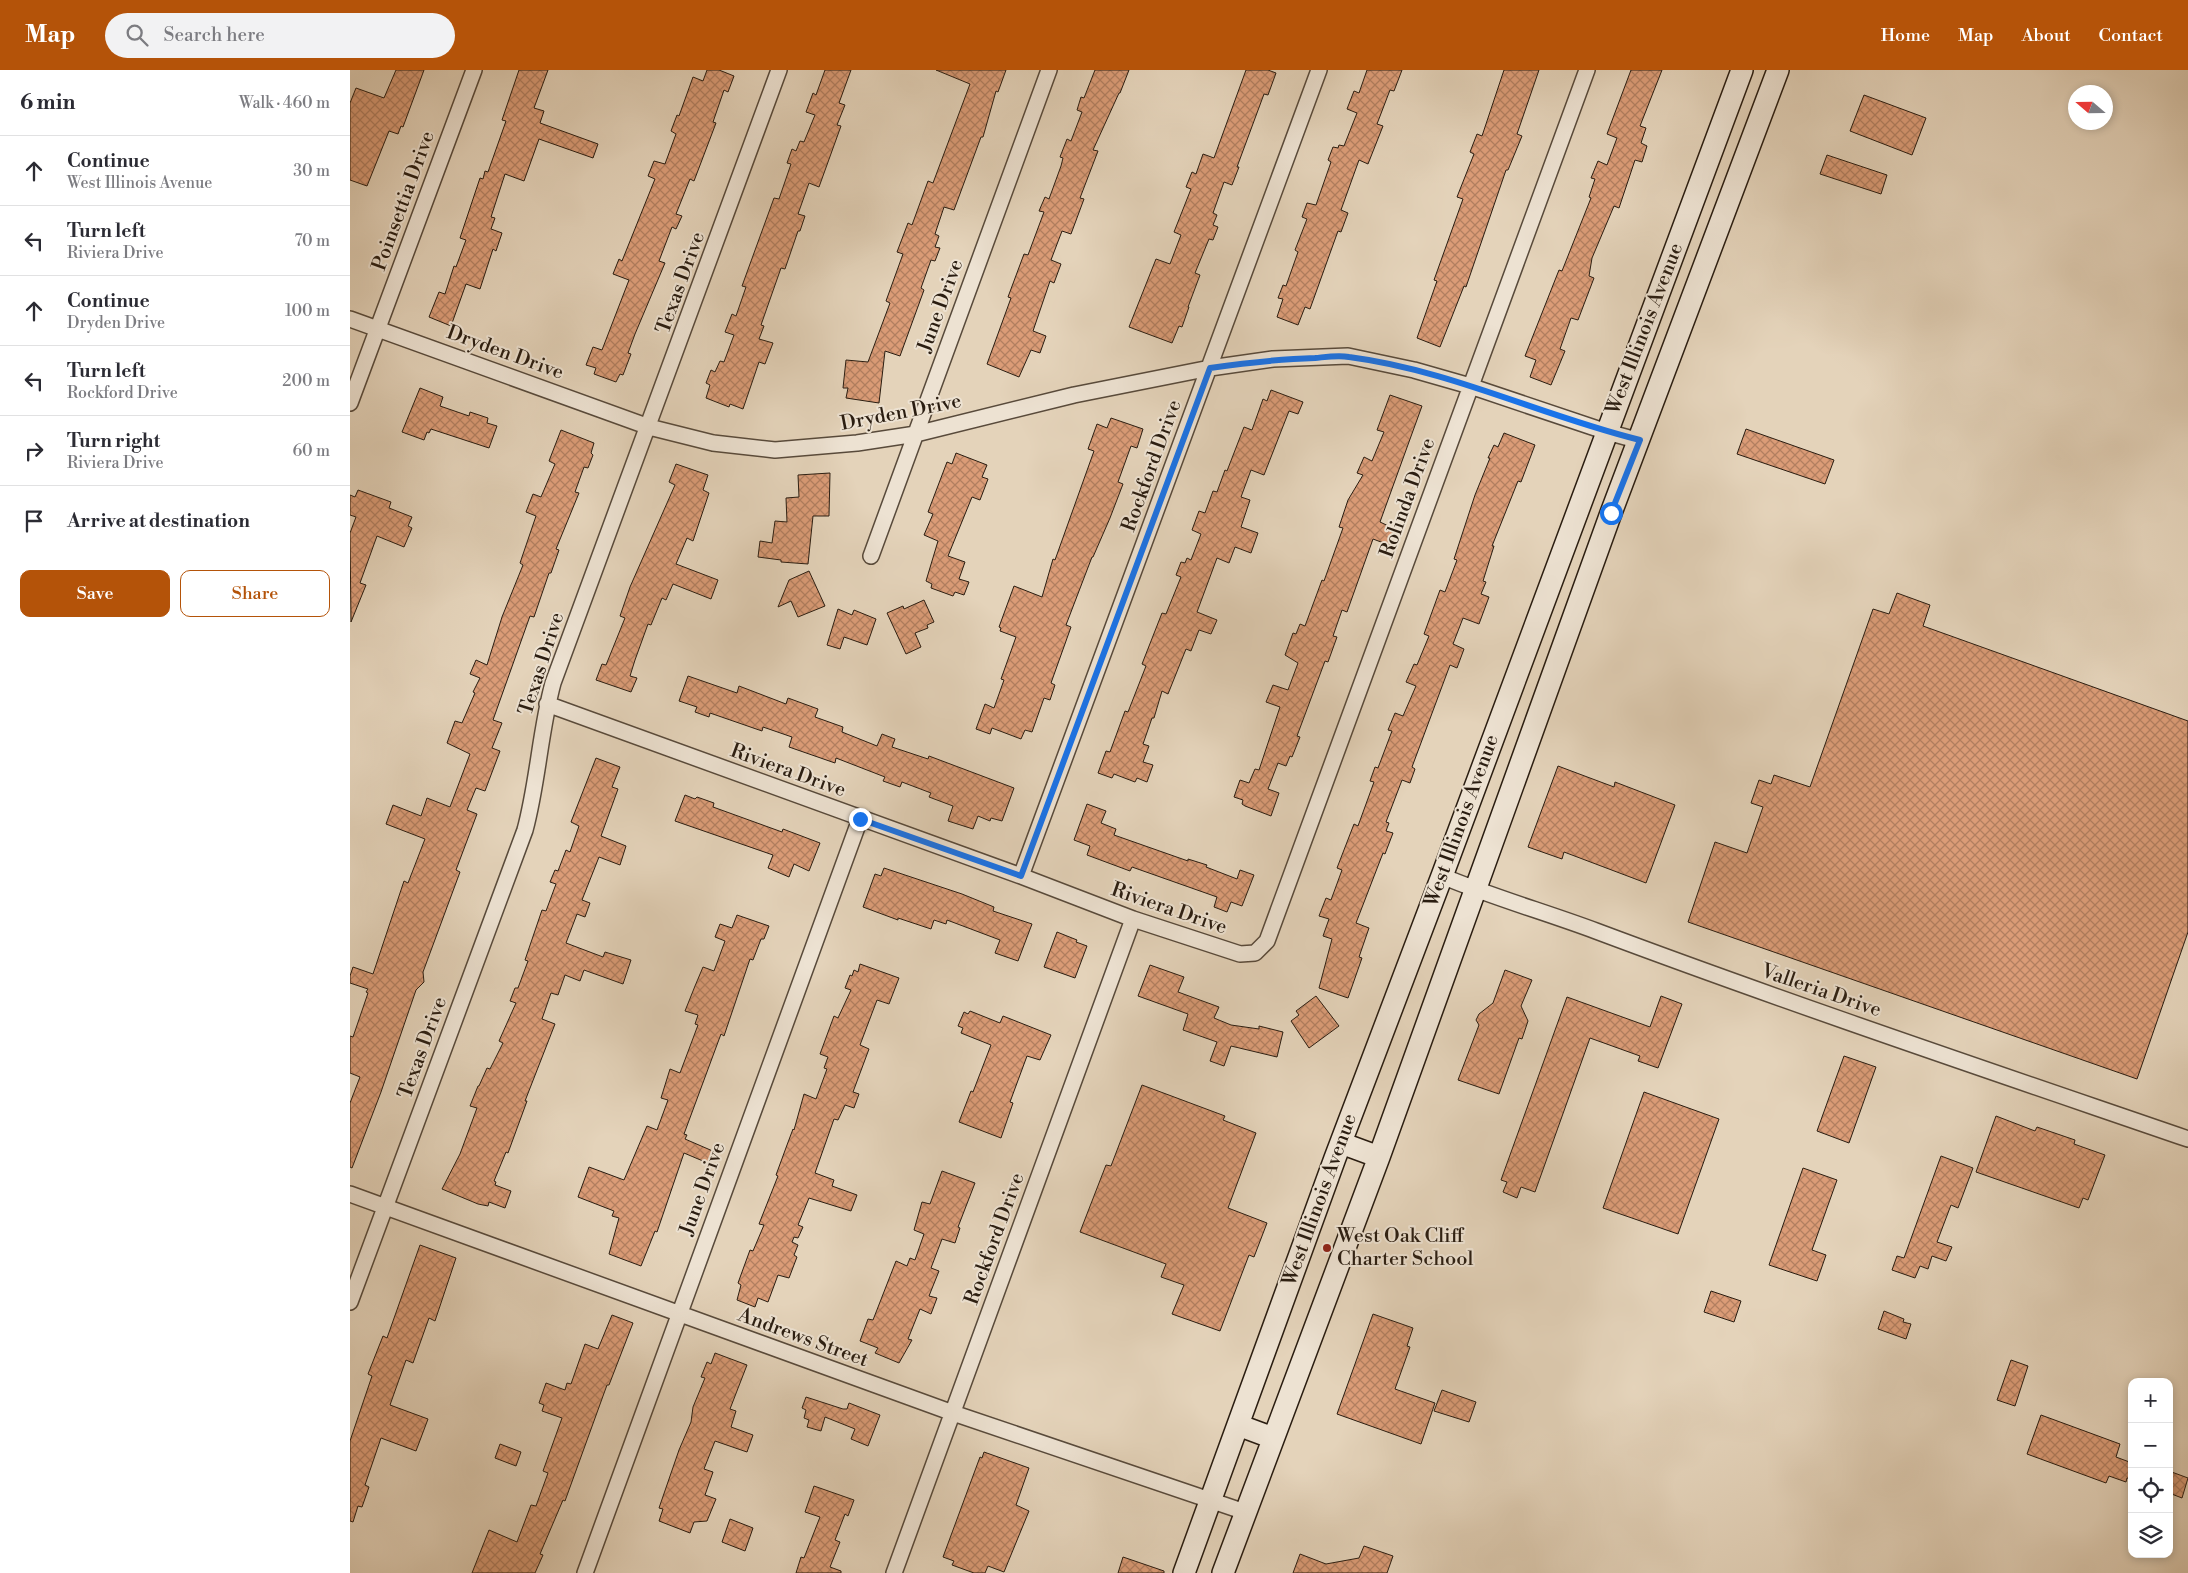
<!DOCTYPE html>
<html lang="en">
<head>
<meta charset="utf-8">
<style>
	:root { --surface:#fff; --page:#f2f2f3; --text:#2b2b33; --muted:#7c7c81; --line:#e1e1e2; --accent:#b45309 }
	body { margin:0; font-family:"Libre Bodoni",serif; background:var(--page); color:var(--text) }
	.controls { position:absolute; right:15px; bottom:15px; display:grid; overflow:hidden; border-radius:10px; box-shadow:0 2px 8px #0003 }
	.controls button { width:45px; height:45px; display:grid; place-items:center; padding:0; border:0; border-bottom:1px solid var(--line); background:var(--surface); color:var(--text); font:25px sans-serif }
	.compass { position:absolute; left:1718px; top:15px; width:45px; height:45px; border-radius:50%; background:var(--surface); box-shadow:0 2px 8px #0003; rotate:290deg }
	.stop { position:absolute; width:15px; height:15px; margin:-11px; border:4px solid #1a73e8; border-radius:50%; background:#fff }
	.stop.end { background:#1a73e8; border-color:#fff; box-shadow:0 1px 5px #0008 }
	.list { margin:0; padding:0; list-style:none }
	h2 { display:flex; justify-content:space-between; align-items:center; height:65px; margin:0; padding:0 20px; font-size:21px }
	h2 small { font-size:16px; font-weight:400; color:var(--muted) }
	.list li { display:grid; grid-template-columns:32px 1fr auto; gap:15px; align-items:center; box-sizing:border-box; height:70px; padding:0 20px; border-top:1px solid var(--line) }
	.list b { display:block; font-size:19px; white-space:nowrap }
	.list p { margin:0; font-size:16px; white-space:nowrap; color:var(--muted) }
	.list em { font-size:16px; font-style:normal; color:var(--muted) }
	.actions { display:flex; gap:10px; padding:15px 20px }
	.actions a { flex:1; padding:11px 0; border:1px solid var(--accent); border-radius:10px; text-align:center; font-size:18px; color:var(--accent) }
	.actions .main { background:var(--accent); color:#fff }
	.icon { flex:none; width:28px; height:28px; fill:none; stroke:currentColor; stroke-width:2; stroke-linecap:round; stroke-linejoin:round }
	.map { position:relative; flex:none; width:1838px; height:1503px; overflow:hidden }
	header { display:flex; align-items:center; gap:30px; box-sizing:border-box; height:70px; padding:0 25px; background:var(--accent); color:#fff }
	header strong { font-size:24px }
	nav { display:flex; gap:28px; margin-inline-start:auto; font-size:18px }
	.search { width:350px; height:45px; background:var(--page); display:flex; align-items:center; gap:12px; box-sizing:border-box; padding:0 18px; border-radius:28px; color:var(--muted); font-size:19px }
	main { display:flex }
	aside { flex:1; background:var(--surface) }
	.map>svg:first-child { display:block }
	.building { fill:url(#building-cross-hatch); stroke:#2a1d11 }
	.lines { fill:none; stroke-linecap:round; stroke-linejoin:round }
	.street-casing { stroke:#584a3b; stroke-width:18 }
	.secondary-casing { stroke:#2a1d11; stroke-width:24 }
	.street { stroke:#ede2d2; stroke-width:15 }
	.secondary { stroke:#ede2d2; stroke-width:21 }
	.route { stroke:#1a73e8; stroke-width:6 }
	.poi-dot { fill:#8f2418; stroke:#ede2d2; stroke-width:2 }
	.labels { text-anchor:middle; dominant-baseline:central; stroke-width:4; stroke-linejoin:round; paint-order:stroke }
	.street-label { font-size:20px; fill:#2a1d11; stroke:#ede2d2 }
	.poi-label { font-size:20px; fill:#2a1d11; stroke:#ede2d2; text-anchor:start }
</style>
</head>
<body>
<header>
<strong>Map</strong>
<div class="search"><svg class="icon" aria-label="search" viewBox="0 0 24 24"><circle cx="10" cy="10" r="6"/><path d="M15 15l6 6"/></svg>Search here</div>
<nav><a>Home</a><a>Map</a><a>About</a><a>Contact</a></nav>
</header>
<main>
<aside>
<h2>6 min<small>Walk · 460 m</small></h2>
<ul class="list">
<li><svg class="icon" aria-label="ahead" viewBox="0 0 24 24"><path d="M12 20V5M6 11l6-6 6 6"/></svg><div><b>Continue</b><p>West Illinois Avenue</p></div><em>30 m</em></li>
<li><svg class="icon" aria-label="left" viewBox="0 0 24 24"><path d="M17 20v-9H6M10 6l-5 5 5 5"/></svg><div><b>Turn left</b><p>Riviera Drive</p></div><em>70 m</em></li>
<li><svg class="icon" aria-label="ahead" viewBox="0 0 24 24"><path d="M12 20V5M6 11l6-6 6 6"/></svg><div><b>Continue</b><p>Dryden Drive</p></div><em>100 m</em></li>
<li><svg class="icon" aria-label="left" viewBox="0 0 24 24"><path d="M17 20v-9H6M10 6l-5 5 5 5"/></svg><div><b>Turn left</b><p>Rockford Drive</p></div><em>200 m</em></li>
<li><svg class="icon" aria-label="right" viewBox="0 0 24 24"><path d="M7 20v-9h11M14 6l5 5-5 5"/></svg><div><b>Turn right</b><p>Riviera Drive</p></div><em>60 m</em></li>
<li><svg class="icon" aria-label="arrive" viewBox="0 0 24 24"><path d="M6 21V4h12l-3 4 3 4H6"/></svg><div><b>Arrive at destination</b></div></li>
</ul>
<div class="actions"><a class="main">Save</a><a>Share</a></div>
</aside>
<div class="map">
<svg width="1838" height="1503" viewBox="0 0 1838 1503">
	<defs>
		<pattern id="building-cross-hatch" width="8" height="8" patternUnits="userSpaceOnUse" patternTransform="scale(1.25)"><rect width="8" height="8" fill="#db9c77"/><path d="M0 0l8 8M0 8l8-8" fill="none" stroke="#b27f60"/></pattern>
	</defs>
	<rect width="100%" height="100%" fill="#e4d3ba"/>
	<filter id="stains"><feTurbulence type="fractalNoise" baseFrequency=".004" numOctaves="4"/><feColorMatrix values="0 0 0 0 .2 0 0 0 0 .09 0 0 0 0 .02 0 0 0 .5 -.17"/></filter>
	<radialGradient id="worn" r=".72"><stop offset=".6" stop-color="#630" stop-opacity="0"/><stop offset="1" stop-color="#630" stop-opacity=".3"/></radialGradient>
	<path class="building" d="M46,0H74L53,57L51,56L48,64L39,61L17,116L0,110V33L6,18L34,28Z
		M169,0H198L184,38L194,41L190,53L248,74L243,88L189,69L174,111L155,104L141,147L145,148L141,159L152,163L146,181L143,179L130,219L116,214L101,256L79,247L89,222L95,224L104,196L106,197L116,170L110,168L130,108L133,109L135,101L138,102L156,51L152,50Z
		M357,0H369L384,6L378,22L374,20L363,52L366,53L344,111L340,109L326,144L332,146L326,159L322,157L309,191L315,193L285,264L278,283L281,284L273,305L270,304L266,312L244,304L246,298L236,295L243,277L252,280L279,210L263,204L269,189L272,191L305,109L298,106L304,91L315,94L326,64L321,61L327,45L329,46L343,7L353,11Z
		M475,0H501L489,33L495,35L487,55L491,56L469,117L459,113L448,144L455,146L450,161H448L435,199L431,198L411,255L414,256L409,269L423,273L415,294L409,292L393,339L380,334L379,337L356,328L360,315L356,313L361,300L365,302L370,291L374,292L384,265L375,262L382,244L386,246L396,217L392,216L424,128L429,129L441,94L437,93L442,79L446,81L450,71L454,72L465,45L456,42L463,23L466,25Z
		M586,0H656L648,22L646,21L633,67H631L604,140L594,137L585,164L589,166L585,177L590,178L585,191L581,190L571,218L574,220L550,286L535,281L529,333L496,328L498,318H493L496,290L518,292L540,233L536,231L553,184L547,182L558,153L562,155L578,111L583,113L620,14Z
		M745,0H779L770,23H769L743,80L748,81L730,128L734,129L721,164L712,161L701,190L711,194L704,213L700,211L683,261L696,266L690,283L681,280L669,307L637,294L661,228L658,227L674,184L678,185L694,142L689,141L695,127L699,129L711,96L713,88L710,87L717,69L721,71L732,42L727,40L731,27L734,28Z
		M896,0H918L926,3L918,25L914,24L887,97H889L882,115L874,112L863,143L867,145L863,155L868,157L863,170L859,169L845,203L850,205L838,237H839L832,257L829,256L822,273L779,257L806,189L820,194L831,165L824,162L841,119L836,117L842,102L846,104L853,84L864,88Z
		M1017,0H1052L1044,21L1040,20L1027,54L1033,56L1018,94L1009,90L991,140L998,143L991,162L988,161L960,239L955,237L948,255L927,247L933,229L928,228L933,215L936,216L948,182L945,180L957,149L952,147L957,133L966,135L981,92L978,90L983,77L988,78L989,75L994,76L1007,43L997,39L1004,21L1009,23Z
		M1154,0H1189L1167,64L1172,66L1158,100H1156L1116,217L1114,216L1090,277L1067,268L1087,211L1084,210L1113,129L1107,127L1124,84L1120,82L1127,64L1132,66Z
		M1281,0H1312L1290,56L1296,58L1291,73L1297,76L1292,92L1285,90L1269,138L1264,136L1242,188L1239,206L1244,208L1228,250L1221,248L1210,279L1215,281L1201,315L1180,307L1186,290L1175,286L1209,200L1212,201L1241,128L1239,127L1245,109L1241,108L1248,91L1257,95L1267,68L1257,64Z
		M1514,25L1576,48L1562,85L1500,61Z
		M1477,85L1537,105L1531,124L1470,104Z
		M70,318L93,327L90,336L119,346L120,342L138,348L137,353L147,356L139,378L81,359L79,363L77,362L74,370L52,362Z
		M921,320L953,332L948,344L939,341L914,405L901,400L891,427L900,430L891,457L908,463L901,483L885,477L879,493L867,488L847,542L867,550L861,564L849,560L841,581L836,579L818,624L812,621L804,648H802L793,674L799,676L793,692L803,695L797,712L787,708L785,712L764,704L762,708L748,703L756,681L760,682L775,641L778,642L796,596L792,594L812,543L816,544L831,507L826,505L831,492L835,493L837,488L841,490L851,464L842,460L849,441L855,443L863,421L867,422L875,400L877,401L894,357L902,360L913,329L917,331Z
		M1040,325L1072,336L1030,452L1045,459L1039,475L1023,469L997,542L992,540L983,566L987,567L978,592L975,591L947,666L950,667L942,687L940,686L936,696L928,693L918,719L929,723L921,746L895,736L892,734L893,730L884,727L890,710L899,713L905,699L909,700L930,637L916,632L923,615L938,620L948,593L935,585L943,563L946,564L950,554L955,556L972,510L974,511L993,458L989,457L998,430L1013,405L1007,403L1014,387L1022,391L1034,362L1027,360Z
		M761,348L793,359L787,378L781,376L768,412L773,414L760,448L743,487H742L716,555L721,557L701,613L705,615L700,630L694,628L682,662L675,660L671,669L642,658L640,664L626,659L635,634L644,638L654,610L651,609L666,567L650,561L651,558L649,557L664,516L692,527L703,489L705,490L744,381L738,379L747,354L757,358Z
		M1396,359L1484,390L1475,414L1387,384Z
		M211,360L244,373L241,383L243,385L238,398L234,397L225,422L229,423L206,479L209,480L201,503H199L184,547L180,546L143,650L152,653L142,678L150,681L135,721L126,718L117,740L127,744L106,800L110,802L73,902L74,912L66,920L31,1022L2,1098L0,1097V1033L10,1007L0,1003V966L3,967L18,923L16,922L18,919L0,913V906L3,897L23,904L54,811L58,813L75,769L36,754L43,735L71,746L77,728L100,737L120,684L97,673L105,651L112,653L125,623L123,622L130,608L120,604L126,590L137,595L152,547L173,495L170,493L186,446L176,442L183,424L191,427L205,394L199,391Z
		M1154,363L1185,375L1171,412L1168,411L1142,476H1144L1133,511L1136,512L1131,524L1139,527L1129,554L1113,548L1103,574L1114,579L1107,598L1100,595L1062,697L1065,699L1060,713L1052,710L1036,752L1039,753L1036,761L1043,763L1035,784L1033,783L1006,853L1019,858L1009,887L1012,888L998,928L969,918L982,869L973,866L979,849L969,846L976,828L981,830L992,800L987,798L1004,754L1008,756L1024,712L1020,711L1025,697L1028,698L1042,661L1038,660L1045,643L1053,646L1066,616L1056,612L1064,594L1067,595L1079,566L1074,564L1090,520L1095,522L1107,490L1104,489L1125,425L1140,388H1138L1144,375L1148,377Z
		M606,383L637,395L632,407L638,409L630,430L622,427L598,486L615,492L609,509L619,512L614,525L605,522L603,526L581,518L582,514L576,511L588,471L574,465L583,444L578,442L597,392L602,394Z
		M326,394L358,405L353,420L359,423L343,471L337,468L326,494L368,510L361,529L323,514L316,530L312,528L301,555L298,554L285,590L280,606L287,608L281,622L246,610L252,594L256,595L275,548L270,546L280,517L325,415L319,412Z
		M480,403L479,446H463L458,494L431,492V490L408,487L410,471L422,473L425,451L437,452L436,428L449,427L448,405Z
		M8,420L41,432L39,438L62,447L58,456L62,458L54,477L27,466L10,513L16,515L1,552L0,463L6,447L0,445V425L5,427Z
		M459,501L475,536L448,547L441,531L428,537L439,510Z
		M1547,523L1580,535L1573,556L1838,651V862L1787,1009L1338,852L1365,772L1397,783L1413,737L1401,733L1409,710L1421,714L1424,705L1460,717L1523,539L1539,544Z
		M574,530L584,552L577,555L578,558L565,563L571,577L556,584L537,543L553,536L554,539Z
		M488,539L502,545L504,540L526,549L517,575L494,567L490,579L477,575Z
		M338,606L387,623L389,616L436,634L438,628L468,639L465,647L493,657L492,662L527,676L532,664L545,669L542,677L578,689L579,686L664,718L652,751L641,748L640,751L628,746L623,759L598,751L603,736L579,727L581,723L552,712L550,717L533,711L535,707L486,688L485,693L439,677L442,667L413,657L412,661L360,643L359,647L345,642L347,637L329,631Z
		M246,688L270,697L262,717L268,719L251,766L276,776L270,795L249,787L232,830L240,833L235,847L227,844L216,873L253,887L255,882L281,890L273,914L234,900L230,911L215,905L208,925L201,923L192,949L205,954L175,1031H177L158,1083L156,1082L144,1111L146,1112L145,1115L161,1121L155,1138L139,1132L138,1136L128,1134L92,1119L110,1084L127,1038L120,1036L128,1016H129L137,998L140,999L153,973L149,971L166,933L160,931L165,918H168L178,891L175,890L192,840L196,841L206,814L200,812L205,800L208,801L216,780L220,782L229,756L221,752Z
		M1208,696L1264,717L1265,712L1325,735L1296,813L1214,782L1212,789L1178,777Z
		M335,725L345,729L347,727L364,733L363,737L432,762L433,759L470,773L459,801L444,794L439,807L418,798L423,785L325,751Z
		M737,734L756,741L751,753L766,759L764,765L838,791V789L857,795L856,797L887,809L890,800L904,805L892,836L881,832L877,842L864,837L867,827L782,797L780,801L737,785L740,776L724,770Z
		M534,798L612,824L644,837L643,841L682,854L668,891L645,883L650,870L597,850L596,854L584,850L581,859L548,848V850L513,837L525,804L531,806Z
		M387,845L419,856L414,869H411L403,890L400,889L374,966L371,964L334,1064L337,1065L335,1069L365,1082L360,1094L334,1083L307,1162L305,1161L291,1196L259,1184L269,1148L262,1146L264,1141L228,1127L239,1097L274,1110L297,1056L307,1060L318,1030L311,1028L320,999L330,1003L348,955L345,954L348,945L335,941L345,916L353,897L364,901L375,871L365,867L370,854L382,858Z
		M707,862L727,870L726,872L737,876L725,908L694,897Z
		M510,894L549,908L539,934L527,930L510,975L519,979L503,1022L509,1024L504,1038L495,1035L488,1050L484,1049L465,1103L484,1110L482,1116L507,1125L501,1141L459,1128L448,1155L453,1157L448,1168L444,1167L442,1172L448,1175L444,1185L447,1187L439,1208L428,1205L418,1232L408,1228L405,1237L387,1230L391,1215L388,1213L400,1180L403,1181L414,1155L409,1154L428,1106L426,1105L437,1075L443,1059L444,1060L454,1024L466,1029L477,999L474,998L478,987L470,984L484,946L488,948L501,920L495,918L500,905L502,906L504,900L508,902Z
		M800,895L834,907L828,922L869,937L864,948L881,955L909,959V956L933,962L927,987L881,976L874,996L860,991L867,972L833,960L838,944L788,926Z
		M1155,900L1182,910L1171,936L1178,951L1172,969L1169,968L1149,1024L1108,1010L1129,955L1126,950L1129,944L1143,933Z
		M966,926L989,956L959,978L941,951L949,945L946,941Z
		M1311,926L1332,934L1308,998L1288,991L1290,986L1240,968L1185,1122L1171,1117L1167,1128L1153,1122L1157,1112L1151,1110L1217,927L1300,957Z
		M620,941L650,953L653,946L701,965L690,990L677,986L660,1032L663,1033L651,1068L609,1052L621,1021L623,1022L641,975L611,963L613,958L608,956L614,942L618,944Z
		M1494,986L1526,997L1499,1073L1467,1061Z
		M792,1015L875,1046L873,1050L906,1063L878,1138L917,1153L904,1187L899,1185L870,1261L822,1244L834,1215L811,1207L816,1194L730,1162L756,1095L761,1096Z
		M1294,1022L1369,1049L1328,1164L1253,1138Z
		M1646,1046L1685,1061L1687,1057L1725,1070L1724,1074L1755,1085L1738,1130L1733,1128L1729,1138L1626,1102Z
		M1591,1086L1623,1098L1608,1138L1601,1135L1587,1172L1602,1177L1596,1191L1582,1186L1578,1199L1570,1196L1565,1208L1542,1200L1547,1186L1554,1188Z
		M1453,1098L1487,1110L1462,1180L1476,1185L1467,1211L1419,1195Z
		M592,1101L625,1113L608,1157L610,1158L605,1173L592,1169L581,1198L589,1201L579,1226L587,1228L581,1244L570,1239L558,1269L562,1270L549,1293L525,1283L528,1278L510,1271L518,1249L523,1250L546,1191L557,1196L560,1188L565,1190L574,1164L564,1160L572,1132L580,1134Z
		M70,1175L106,1188L85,1251L79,1248L63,1293L56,1290L40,1335L78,1349L66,1381L31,1368L15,1415L19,1417L12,1437L8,1436L3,1452L0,1451V1371L22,1306L18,1304L33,1266L37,1268Z
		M1361,1221L1391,1231L1384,1252L1354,1242Z
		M1534,1241L1554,1249L1553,1252L1561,1254L1556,1269L1528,1259Z
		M1023,1244L1063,1258L1057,1276L1060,1277L1045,1319L1085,1333L1071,1374L987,1344Z
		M262,1245L283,1253L259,1315H257L215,1431L213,1430L190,1484L193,1485L185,1503H122L139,1460L167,1472L181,1435L186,1436L198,1403L193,1401L212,1348L192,1341L194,1335L189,1333L196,1313L215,1320L217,1313L221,1314L235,1274L248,1279Z
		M365,1283L397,1295L380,1339L386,1341L381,1357L403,1365L397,1382L365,1371L354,1399L363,1402L355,1425L366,1429L357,1451L344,1452L340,1463L309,1451L313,1439L309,1438L329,1380L341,1352L343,1337L355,1308L351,1307L357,1292L361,1294Z
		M1661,1290L1678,1296L1665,1336L1647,1330Z
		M1092,1320L1126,1332L1119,1352L1084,1341Z
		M456,1327L493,1339H497L499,1333L530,1345L518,1376L501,1369L505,1359L475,1347L471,1361L457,1357L459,1350L454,1348L456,1340L452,1338Z
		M1691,1345L1770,1374L1766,1387L1782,1393V1409L1777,1408L1776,1412L1759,1406L1756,1413L1677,1384Z
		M150,1374L171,1382L166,1396L145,1388Z
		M634,1382L679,1398L666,1435L679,1441L654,1502L638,1496L635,1503H624L602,1495L604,1491L593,1487L630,1387L632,1388Z
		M1819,1401L1838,1408L1832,1428L1819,1423Z
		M464,1416L504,1430L498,1446L495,1444L485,1470L490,1472L480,1497L491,1501V1503H446L451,1487L454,1488L470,1447L455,1442Z
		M380,1449L403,1458L395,1481L372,1472Z
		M1014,1476L1043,1486L1037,1503H943L950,1484L976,1494L1009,1488Z
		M773,1487L814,1501V1503H768Z"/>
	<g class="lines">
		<g class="street-casing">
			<path id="street" d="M0,249L299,357L363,373L425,380L507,373L566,364L724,325L860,298L923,289L998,286L1064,300L1120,316L1257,362L1290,371
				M0,333L124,0
				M521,486L699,0
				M197,634L671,806L783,849L890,884L905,883L917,871L1237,0
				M671,806L969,0
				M1092,806C1142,827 1195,842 1246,861C1441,934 1640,1001 1838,1069
				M0,1124L603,1343L895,1442
				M0,1232L175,760C188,712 190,661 203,613L429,0
				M235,1503L510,749
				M544,1503L783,849"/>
		</g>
		<g class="secondary-casing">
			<path id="secondary" d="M991,1073L1029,1087
				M888,1355L923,1368
				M834,1503L985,1088L1092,806L1392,0
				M873,1503L1029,1087L1261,443L1428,0"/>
		</g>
		<use href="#street" class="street"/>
		<use href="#secondary" class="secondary"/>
	</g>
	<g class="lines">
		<path class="route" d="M510,749L671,806L860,298C895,293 930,289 965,288C976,287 988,285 999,287C1100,300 1192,346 1290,370L1261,443"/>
	</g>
	<circle class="poi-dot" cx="977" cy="1178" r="5"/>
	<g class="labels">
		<g class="street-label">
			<text transform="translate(54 131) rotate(-70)">Poinsettia Drive</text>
			<text transform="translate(331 213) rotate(-70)">Texas Drive</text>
			<text transform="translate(591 236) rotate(-70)">June Drive</text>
			<text transform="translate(1295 259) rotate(-69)">West Illinois Avenue</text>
			<text transform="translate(155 283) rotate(20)">Dryden Drive</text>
			<text transform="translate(551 343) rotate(-11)">Dryden Drive</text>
			<text transform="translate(802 396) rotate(-70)">Rockford Drive</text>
			<text transform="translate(1058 428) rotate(-70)">Rolinda Drive</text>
			<text transform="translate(192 594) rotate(-72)">Texas Drive</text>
			<text transform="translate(438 701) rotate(20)">Riviera Drive</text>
			<text transform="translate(1112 751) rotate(-70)">West Illinois Avenue</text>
			<text transform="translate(819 839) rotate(19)">Riviera Drive</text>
			<text transform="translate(1471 921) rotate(19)">Valleria Drive</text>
			<text transform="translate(73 978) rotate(-70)">Texas Drive</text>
			<text transform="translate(353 1119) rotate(-70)">June Drive</text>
			<text transform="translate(970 1130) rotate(-70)">West Illinois Avenue</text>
			<text transform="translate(645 1169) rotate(-70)">Rockford Drive</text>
			<text transform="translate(453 1268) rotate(20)">Andrews Street</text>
		</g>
		<g class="poi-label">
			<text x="987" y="1166">West Oak Cliff<tspan x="987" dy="23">Charter School</tspan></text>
		</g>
	</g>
	<rect width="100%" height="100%" filter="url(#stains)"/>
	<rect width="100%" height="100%" fill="url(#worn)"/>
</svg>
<div class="controls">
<button>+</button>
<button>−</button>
<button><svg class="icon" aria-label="locate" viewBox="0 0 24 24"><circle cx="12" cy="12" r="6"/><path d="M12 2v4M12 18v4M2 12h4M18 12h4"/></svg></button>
<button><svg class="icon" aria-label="layers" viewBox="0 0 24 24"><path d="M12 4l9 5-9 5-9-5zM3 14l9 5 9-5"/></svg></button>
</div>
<svg class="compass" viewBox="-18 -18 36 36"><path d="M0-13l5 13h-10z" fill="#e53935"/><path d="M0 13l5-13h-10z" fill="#7c7c81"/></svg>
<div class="stop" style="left:1261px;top:443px"></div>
<div class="stop end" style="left:510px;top:749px"></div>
</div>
</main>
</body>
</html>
